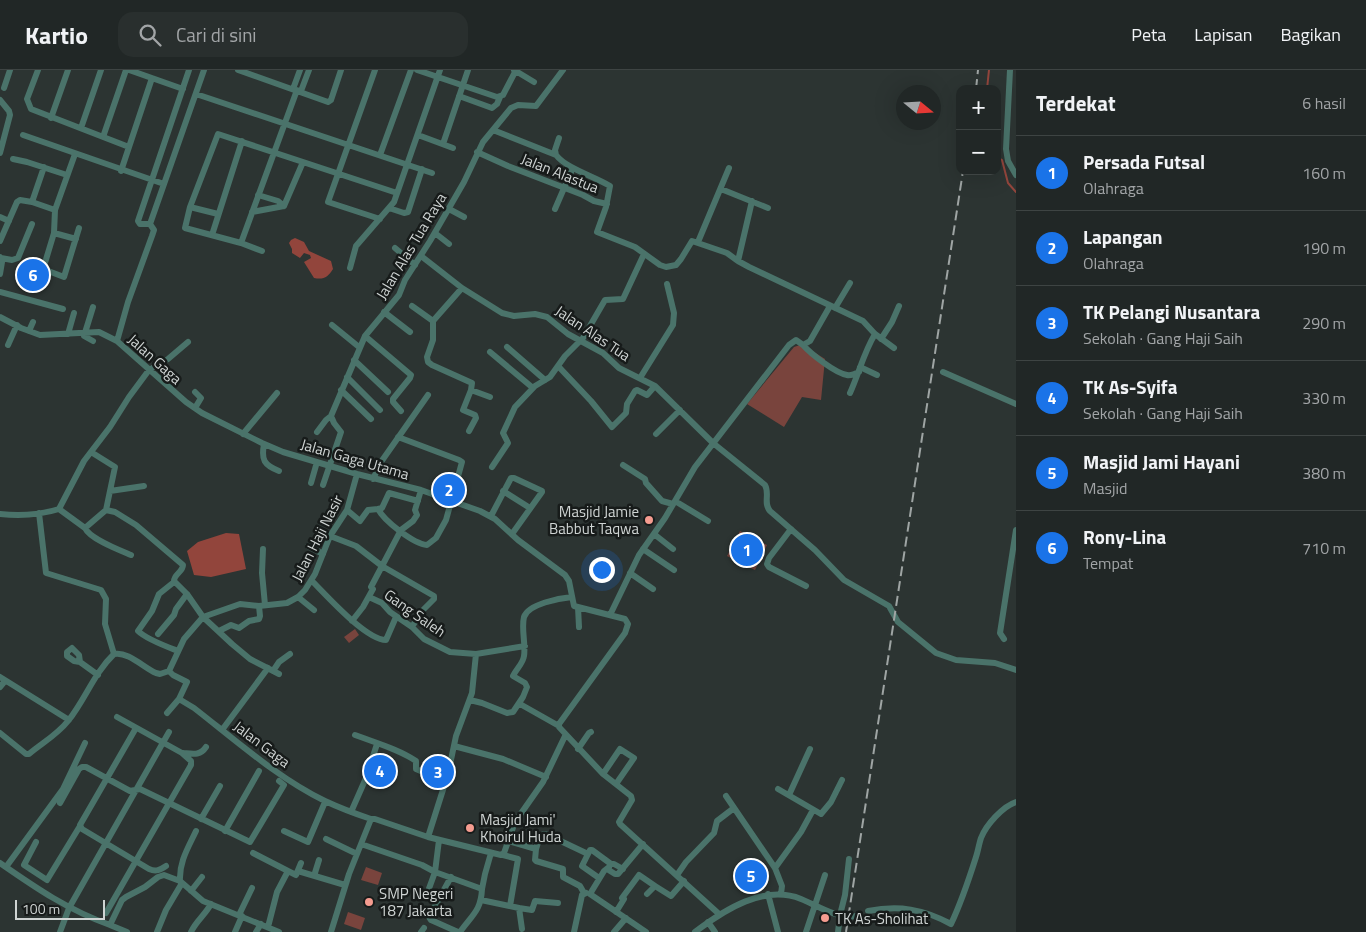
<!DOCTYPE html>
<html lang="id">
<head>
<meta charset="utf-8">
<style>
	:root { --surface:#212726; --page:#292f2e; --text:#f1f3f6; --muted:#a2a5a7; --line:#3e4443; --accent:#1a73e8 }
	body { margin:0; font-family:"Titillium Web",sans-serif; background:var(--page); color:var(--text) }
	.controls { position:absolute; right:15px; top:15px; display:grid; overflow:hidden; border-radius:10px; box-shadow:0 5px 20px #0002 }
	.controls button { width:45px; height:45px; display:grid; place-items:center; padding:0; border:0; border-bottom:1px solid var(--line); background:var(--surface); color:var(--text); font:25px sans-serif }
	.compass { position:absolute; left:896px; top:15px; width:45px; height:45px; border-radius:50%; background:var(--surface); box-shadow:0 5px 20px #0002; rotate:108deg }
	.scale { position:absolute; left:15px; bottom:12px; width:90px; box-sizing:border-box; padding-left:5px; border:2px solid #cfd4d3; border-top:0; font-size:14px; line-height:18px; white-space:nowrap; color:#cfd4d3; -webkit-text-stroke:4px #171b1a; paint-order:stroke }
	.you { position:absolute; left:601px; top:499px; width:18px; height:18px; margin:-12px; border:4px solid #fff; border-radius:50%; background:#1a73e8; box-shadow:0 0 0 8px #1a73e833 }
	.badge { display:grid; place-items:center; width:32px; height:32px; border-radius:50%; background:var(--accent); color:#fff; font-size:16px; font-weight:700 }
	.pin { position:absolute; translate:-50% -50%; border:2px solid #fff; box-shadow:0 1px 5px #0006 }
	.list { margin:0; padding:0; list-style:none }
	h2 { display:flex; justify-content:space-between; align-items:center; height:65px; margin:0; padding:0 20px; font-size:21px }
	h2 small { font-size:16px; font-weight:400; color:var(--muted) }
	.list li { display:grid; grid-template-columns:32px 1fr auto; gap:15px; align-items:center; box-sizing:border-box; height:75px; padding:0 20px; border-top:1px solid var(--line) }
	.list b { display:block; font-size:19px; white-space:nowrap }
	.list p { margin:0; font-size:16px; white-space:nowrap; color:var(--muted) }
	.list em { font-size:16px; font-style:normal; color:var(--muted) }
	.icon { flex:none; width:28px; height:28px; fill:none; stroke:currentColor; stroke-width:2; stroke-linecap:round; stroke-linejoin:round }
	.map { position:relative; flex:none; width:1016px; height:862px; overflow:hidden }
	header { display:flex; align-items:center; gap:30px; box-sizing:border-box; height:70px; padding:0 25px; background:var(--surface); border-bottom:1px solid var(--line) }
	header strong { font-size:24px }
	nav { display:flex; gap:28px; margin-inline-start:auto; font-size:18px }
	.search { width:350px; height:45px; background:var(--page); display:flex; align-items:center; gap:12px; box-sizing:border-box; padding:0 18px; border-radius:15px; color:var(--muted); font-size:19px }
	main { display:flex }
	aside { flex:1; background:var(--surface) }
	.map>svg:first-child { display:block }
	.green { fill:#79443d }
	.forest { fill:#92453c }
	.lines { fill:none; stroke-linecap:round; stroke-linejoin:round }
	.stream { stroke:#92453c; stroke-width:2 }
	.minor { stroke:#4a736a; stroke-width:6 }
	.rail { stroke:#9fa5a4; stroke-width:2; stroke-dasharray:10 5; stroke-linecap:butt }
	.poi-dot { fill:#f59c90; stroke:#171b1a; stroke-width:2 }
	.labels { text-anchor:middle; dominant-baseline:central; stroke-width:5; stroke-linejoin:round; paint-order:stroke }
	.street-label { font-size:15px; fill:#cfd4d3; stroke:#171b1a }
	.poi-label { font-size:15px; fill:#cfd4d3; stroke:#171b1a; text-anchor:start }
</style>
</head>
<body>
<header>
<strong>Kartio</strong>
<div class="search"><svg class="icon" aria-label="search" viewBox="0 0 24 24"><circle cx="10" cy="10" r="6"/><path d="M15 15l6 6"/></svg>Cari di sini</div>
<nav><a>Peta</a><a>Lapisan</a><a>Bagikan</a></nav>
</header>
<main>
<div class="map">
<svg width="1016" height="862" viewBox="0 0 1016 862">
	<rect width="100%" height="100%" fill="#2c3432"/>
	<path class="green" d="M800,275L806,277L825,289L821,330L802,327L784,357L747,334L794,277Z
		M740,461L767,475L755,500L727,486Z
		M355,559L359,565L349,573L344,567Z
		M366,797L382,803L378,815L361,810Z
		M348,842L365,848L361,860L344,854Z"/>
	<path class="forest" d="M295,168L304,172L309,181L331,191L333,199C328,207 324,210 314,208L304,192L311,188L310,185L304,183L300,188L292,183V179L289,173L291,170Z
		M226,463L239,464L246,499L211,507L194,505L187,481L198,472Z"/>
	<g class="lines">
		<path class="stream" d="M987,19L989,0
			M997,87L1002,90L1008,113L1016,122"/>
		<path class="minor" d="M38,0L27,29L31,39L129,77
			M129,0L183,19
			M238,0L328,32L331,30L341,0
			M375,0L328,132L380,149
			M417,0L497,27L503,25L516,0
			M514,0L534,12
			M1010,0L1006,79L1008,91L1016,105
			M4,18L10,0
			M293,19L300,0
			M301,21L309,0
			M196,24L432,103
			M459,26L492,38L497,34L500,27
			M0,30L9,41L10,45L0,83
			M51,48L68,0
			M81,58L101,0
			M493,60L556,85C567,99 594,106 610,116L606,137L597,162L635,177L660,195L666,197L676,195L681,189L692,171L727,183L738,191L749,197L863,251L875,264L894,278
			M23,65L164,114
			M418,65L453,78
			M103,67L126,0
			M443,74L468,0
			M477,82L508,96L583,125L594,131L607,134
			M380,85L411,0
			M556,85L555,80L559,68
			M13,89L27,92L67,105
			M121,101L152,8
			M721,119L768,138
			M258,125L278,131L284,136
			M32,132L44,97
			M190,137L218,144
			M389,138L404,143L408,142L422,99
			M449,139L464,147
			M555,139L571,102
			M252,142L284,136L303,92
			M0,147L9,151
			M150,154H140L138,151L189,0
			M54,163L76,169
			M435,163L449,174
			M212,165L242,71
			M0,171L17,132L20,130L32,132L55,140
			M698,172L729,98
			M241,173L297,20
			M395,178L415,195
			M262,181L241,173L185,158L190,137L218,64L397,123
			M421,186L462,218L502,243L514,246L535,244L547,247L568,264L603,283L619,298L655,316L713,373L765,415C770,424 763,433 770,441L815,480L844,510L889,536L898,552L936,583L956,590L995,593L1016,600
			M0,187L2,192L0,204
			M1,188L12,190L18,188L32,154
			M738,191L752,131
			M350,198L356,176L394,132L440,0
			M43,199L64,207L79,158
			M41,206L54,163L55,140L75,84
			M462,218L433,251V270L427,287L428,292L432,295L472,313L471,320
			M0,222L63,239
			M412,236L433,251
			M93,237L84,266L93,271
			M835,238L850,213
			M384,242L410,262
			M0,247L21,258L40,265L99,262L117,271L186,332L202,343L262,373L283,382L357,404L421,420L480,441L495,449L518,470L565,505L569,511L574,536L625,549L628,554L625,563L559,654V657L603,704L631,726L632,730L619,752L620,754L719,844
			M332,255L359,277
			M29,261L33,252
			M68,264L74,243
			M365,266L411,305L410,308L393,329V332L401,341
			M881,269L892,252L899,236
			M117,271L128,232L152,166L154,160L150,154L204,0
			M8,275L17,255
			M803,275C811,284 835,303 847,305C851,306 855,304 859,302
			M507,277L545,310
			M490,282L533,318
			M354,290L388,322
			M558,296L591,331L612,357L626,343L627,334L635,321L637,320L647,325L655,316
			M860,297L877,305
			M943,302L1016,334
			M347,307L380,340
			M640,308L673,255L674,243L667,214
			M341,320L371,349
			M850,323C859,303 864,282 875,264
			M195,338L201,328L195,322
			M469,361L476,348L475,345L463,340L471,320L490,327
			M317,362L326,350L331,346
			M243,364L277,323
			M656,364L680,340
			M264,374C261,390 264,395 279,401
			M91,382L115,397L106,440
			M623,395L645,409L646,413L662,431L673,434
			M492,397L508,373L503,363L515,337L535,316L550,307L565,286L583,268L605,230L623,229L644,184
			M373,409L381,392L428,325
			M311,413L317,392
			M323,415L341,362L334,353L331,346L365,266L399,225L405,210L430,171L464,112L483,72L511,38L518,35L536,36L563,0
			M110,421L144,416
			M503,421L530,438
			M675,431L708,451
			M59,439L85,458L106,440L115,442L136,455L183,495C183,502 174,504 174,511L187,524L203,547L232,574L250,589L279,604
			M59,439L84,391L110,357L129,327L149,300L168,289L188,272
			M378,439L382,438L389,423L418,431
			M347,440L360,451L368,440L378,439C384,451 414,474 427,475L436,468L446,450L462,392L459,390L398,367
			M39,443L46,503L101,520L106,529L105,554L114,584
			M0,444C20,446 40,445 59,439
			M491,446L511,408H514L542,421V422L512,464
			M85,458C90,469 119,480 131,485
			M791,459L769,488L767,494L769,497L806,516
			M654,464L673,479
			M330,466L356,476L382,496L434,526V529L421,542L412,557
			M308,476L323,484
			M263,479L262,503L265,535
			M643,479L674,500
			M630,503L653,519
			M312,511C327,526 366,570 386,570L396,547
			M174,512L159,524L152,541L138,561C146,569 165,576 178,581
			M298,527L314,540
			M369,527L382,533L390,542L412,557L424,569L450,582L476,584
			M578,537L579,557
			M610,545L639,485L665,448L695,397L789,275L796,270L803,275L810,271L830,236
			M352,551L363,537L373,519L371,517L401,460L413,451L417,445L415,440L421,420
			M219,561L231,555L239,558L249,551L259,549L260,546L259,536
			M158,564L174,545L176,539L187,524
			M1004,569L1000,563L1016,460
			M80,592L74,591L67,586V582L72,578L79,585L80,592L98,605
			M169,601L173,605L187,612L179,629L194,638C234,669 279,709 325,731C340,738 356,744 371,749H375L428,767L501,785L504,783L515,752L543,712L565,666
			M169,601L184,569L203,547L240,534L259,536L287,533L298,527L305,520L315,504L330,466L347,440L357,404
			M273,601L279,592L290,584
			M0,607L69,650
			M0,617L5,611
			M470,630L482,633L507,643L513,642L523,627L527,617L525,613L513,606C516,599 523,594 524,586C526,574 521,559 524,547C528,534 560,528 572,527
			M520,634L559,656
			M167,643L179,629
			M136,658L80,755L82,759L149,799C156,802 160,800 166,796
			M222,660L268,598
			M0,663L26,684H29C42,673 57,665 68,651C85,630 94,603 114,584C128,581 144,598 156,603L160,604L169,601
			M355,665C376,673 398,679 416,691V699L446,712
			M454,676L503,689L546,707
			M578,679L589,663L591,662
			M183,683C193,684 200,686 206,677
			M603,704L620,679L634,688L616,714
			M778,719L821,744L831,732L842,710
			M789,725L810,679
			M726,726L775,798L782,816L781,824
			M60,733L79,699L82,697H86L130,721L140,719L250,772L284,715L279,711
			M351,742L366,708L377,674
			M201,749L220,716
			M225,761L259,701
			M284,761L308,772L325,732
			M428,767L448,704L456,666L472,623L476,584L525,576
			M326,769L357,784
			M439,770L435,802L482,819L485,804L491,783
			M508,771L536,779L540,766L544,764L548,765L588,784L582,796L599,808
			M36,772L24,795L47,810L80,756
			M361,774L422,795L435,802L427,824
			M536,779L535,790L536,791L563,799V807L580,816L584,823
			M253,783L288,801
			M588,784L590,780H592L611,794H614L623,799
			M503,785L518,789L510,836
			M0,793C36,818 68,840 110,855L122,830L126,827L145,817L158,807L164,805L180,811L203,831L279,862
			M6,797L63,719L85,673
			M775,798L801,762L813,740
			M607,799L615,804H618L643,774
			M298,801L345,815
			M677,805L686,792L714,763L717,751L734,738
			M314,806L319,790
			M451,807L429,847L431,850L458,862
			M180,811C179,792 188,778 196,761
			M191,821L202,807
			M590,824L646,862
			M590,824L604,801L609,797
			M647,824L655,816L671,826L684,811
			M768,824L778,862
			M481,830L519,838L522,859
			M519,838L532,840L535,831L558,833
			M868,841C899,835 923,839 951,854C961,833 969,809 976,787C978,781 979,774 981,768C986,755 1003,736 1016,732
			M616,842L624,829L622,828L639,805L655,816
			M106,843L191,695V691L182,683L117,647
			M239,845L252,818
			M708,852L715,862
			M110,855L127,862
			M268,857L277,822L288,801L296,805L301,793
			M60,862L69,838L169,662
			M157,862L166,840L182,813
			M191,862C196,851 205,845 211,834
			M235,862L242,846
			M256,862L261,854
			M331,862L349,804L371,749
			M421,862L424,858
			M460,862C472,845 481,841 482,819
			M574,862L582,825L586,823
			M614,862L626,848
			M695,862C724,840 764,814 801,829C816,835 839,850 856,846
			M806,862L825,805
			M838,862L840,845L845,825L849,789"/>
		<path class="rail" d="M976,19L978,0
			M846,862L963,101"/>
	</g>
	<g class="poi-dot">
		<circle cx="649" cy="450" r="5"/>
		<circle cx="470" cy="758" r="5"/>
		<circle cx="369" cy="832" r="5"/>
		<circle cx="825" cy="848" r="5"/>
	</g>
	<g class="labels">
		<g class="street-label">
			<text transform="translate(560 103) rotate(22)">Jalan Alastua</text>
			<text transform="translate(411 176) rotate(-59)">Jalan Alas Tua Raya</text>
			<text transform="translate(593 263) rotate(34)">Jalan Alas Tua</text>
			<text transform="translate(155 289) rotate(42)">Jalan Gaga</text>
			<text transform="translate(355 389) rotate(16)">Jalan Gaga Utama</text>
			<text transform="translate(317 468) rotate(-63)">Jalan Haji Nasir</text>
			<text transform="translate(415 543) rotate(35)">Gang Saleh</text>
			<text transform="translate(262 674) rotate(37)">Jalan Gaga</text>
		</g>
		<g class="poi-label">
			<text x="639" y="441" text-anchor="end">Masjid Jamie<tspan x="639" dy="17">Babbut Taqwa</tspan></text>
			<text x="480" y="749">Masjid Jami'<tspan x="480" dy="17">Khoirul Huda</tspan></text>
			<text x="379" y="823">SMP Negeri<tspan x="379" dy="17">187 Jakarta</tspan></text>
			<text x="835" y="848">TK As-Sholihat</text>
		</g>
	</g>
</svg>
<div class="controls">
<button>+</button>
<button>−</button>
</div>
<svg class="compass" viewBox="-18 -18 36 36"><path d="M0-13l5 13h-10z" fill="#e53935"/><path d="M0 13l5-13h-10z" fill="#a2a5a7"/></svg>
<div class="scale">100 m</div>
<div class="you"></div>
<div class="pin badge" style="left:747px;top:480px">1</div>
<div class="pin badge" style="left:449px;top:420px">2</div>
<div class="pin badge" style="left:438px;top:702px">3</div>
<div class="pin badge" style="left:380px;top:701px">4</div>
<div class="pin badge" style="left:751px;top:806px">5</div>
<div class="pin badge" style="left:33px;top:205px">6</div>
</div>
<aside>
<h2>Terdekat<small>6 hasil</small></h2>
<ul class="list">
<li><span class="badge">1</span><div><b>Persada Futsal</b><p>Olahraga</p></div><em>160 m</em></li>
<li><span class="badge">2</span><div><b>Lapangan</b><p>Olahraga</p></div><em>190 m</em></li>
<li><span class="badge">3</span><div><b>TK Pelangi Nusantara</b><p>Sekolah · Gang Haji Saih</p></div><em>290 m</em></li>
<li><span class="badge">4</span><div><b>TK As-Syifa</b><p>Sekolah · Gang Haji Saih</p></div><em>330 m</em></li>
<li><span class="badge">5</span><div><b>Masjid Jami Hayani</b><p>Masjid</p></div><em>380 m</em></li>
<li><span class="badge">6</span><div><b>Rony-Lina</b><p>Tempat</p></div><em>710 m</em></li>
</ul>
</aside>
</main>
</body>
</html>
